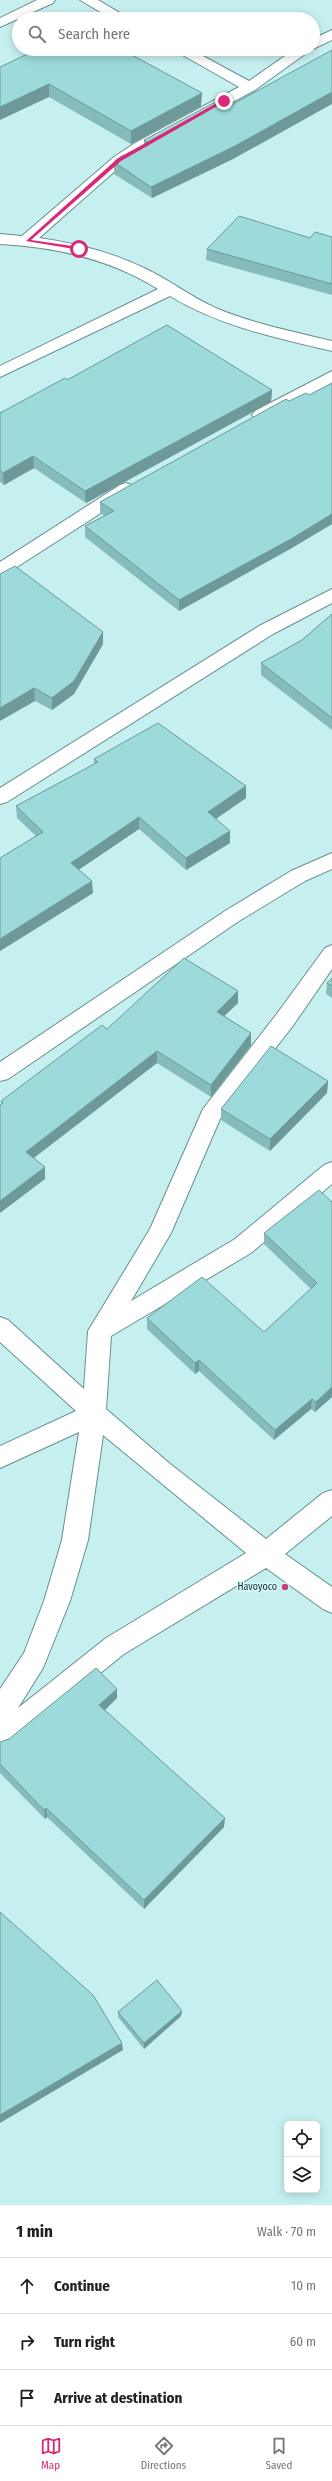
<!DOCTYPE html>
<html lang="en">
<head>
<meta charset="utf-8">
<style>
	:root { --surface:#fff; --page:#f6f6f6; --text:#222; --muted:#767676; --line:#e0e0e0; --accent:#db2777 }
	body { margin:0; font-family:"Fira Sans Condensed",sans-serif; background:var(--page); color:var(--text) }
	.controls { position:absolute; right:12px; bottom:12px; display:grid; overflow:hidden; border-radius:6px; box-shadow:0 2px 10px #0003 }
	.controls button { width:36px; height:36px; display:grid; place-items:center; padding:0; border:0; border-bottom:1px solid var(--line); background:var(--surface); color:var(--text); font:20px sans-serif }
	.stop { position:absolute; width:12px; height:12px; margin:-9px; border:3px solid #db2777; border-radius:50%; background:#fff }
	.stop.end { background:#db2777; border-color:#fff; box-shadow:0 1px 4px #0008 }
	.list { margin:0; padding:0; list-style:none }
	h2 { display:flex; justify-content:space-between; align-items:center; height:52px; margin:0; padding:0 16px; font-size:17px }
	h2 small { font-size:13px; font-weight:400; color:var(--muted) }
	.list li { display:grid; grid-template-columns:26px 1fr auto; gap:12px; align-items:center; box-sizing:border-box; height:56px; padding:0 16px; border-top:1px solid var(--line) }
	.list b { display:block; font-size:15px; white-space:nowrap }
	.list em { font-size:13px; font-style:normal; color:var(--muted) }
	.icon { flex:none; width:22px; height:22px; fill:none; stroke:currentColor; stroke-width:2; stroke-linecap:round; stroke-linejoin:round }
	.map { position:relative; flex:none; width:332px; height:2205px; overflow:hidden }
	.search { position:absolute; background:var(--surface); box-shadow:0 2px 10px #0003; left:12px; right:12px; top:12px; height:44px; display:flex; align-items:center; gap:10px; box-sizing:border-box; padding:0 14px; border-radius:22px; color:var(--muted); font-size:15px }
	.sheet { height:220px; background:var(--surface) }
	nav { display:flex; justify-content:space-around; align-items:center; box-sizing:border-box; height:56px; border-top:1px solid var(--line); background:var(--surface); font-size:11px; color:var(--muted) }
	nav a { display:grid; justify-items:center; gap:2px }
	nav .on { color:var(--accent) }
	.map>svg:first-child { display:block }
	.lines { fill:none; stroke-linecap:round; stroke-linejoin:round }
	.street-casing { stroke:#688f90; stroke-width:2 }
	.street { fill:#fff; fill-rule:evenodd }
	.wall { fill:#86bbbc }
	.shaded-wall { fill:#6d9999 }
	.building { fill:#9cdadb; stroke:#6d9999 }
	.route { fill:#db2777 }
	.poi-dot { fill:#c73f7e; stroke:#d3fdfe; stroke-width:1.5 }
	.labels { text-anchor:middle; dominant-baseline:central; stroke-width:3; stroke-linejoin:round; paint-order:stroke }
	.poi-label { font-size:10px; fill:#192929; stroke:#d3fdfe; text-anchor:end }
</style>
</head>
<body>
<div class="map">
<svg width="332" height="2205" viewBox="0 0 332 2205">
	<rect width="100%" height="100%" fill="#c6f0f0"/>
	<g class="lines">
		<g class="street-casing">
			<path id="street" d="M37,0H55L53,3L0,27V18Z
				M80,0H98L130,19H112Z
				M332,30V40L313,49H312L255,90L145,149L124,163L39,238C75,243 111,252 144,268C170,280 192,298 218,309C255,324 294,332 332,341V351C276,338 219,326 170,296L0,377V366L158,289C110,259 56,247 0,244V234L22,236L114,157L135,143L239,87L172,49H190L249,81L295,49H313V39Z
				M332,371V383L267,419H255L252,415L255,411Z
				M126,483L132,485L135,489L132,493L6,574L0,576V562L120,485Z
				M332,589V603L273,634L7,802L0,804V788L259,626Z
				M332,853V869L305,881L239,921L8,1079L0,1081V1062L225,911L291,871Z
				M332,945V969L292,1027L220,1119L171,1233L131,1301L235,1239L324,1165L332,1162V1184L251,1253L111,1336L106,1409L169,1463L266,1539L323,1493L332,1490V1516L285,1554L332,1587V1613L323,1609L266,1568L124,1654L9,1747L0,1750V1689L24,1653L44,1601L62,1540L79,1432L0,1468V1446L76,1411L0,1342V1317L8,1320L84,1389L88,1331L150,1229L203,1109L276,1015L325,948ZM103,1435L246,1553L106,1638L18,1708L43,1668L70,1601L88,1540Z"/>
		</g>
		<use href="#street" class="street"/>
	</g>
	<path class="wall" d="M0,67L201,106L131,144L49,97Z
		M144,140L235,158L152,198L114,174V162L144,146Z
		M332,237V295L206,260L207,249L310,238Z
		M67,380L272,390L271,402L86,503L34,468L4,485L0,482V413Z
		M332,383V524L290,549L179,611L85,537V526L105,516L100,513V502L289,401L309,395Z
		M0,574L103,632V644L74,694L52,710L35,701Z
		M332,614V730L261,675V663L302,640Z
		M94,759L246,786V798L216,819L230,843L186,870L139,829L78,870L93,893L0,951V858L36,836L17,818L16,806L94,764Z
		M332,978V998L326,994L327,983Z
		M238,1003L224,1016L251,1033V1045L211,1097L157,1063L34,1158L45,1167V1179L1,1105V1101L107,1029Z
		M328,1081L327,1093L270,1151L221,1120V1109Z
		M332,1202V1397L315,1412L311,1409L274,1440L199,1371L195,1374L147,1329V1318L264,1332L311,1289L264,1244V1233Z
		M117,1698L105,1710L224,1827L144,1909L47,1817L45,1819L0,1773V1742Z
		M118,2012L181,2016L144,2049L118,2017Z"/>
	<path class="shaded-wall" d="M49,84V97L0,120V107Z
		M332,92V104L235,158L152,198L151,187Z
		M202,93L201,106L131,144V131Z
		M272,390L271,402L86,503L85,491Z
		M33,456L34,468L4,485L3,473Z
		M332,514V524L290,549L179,611V600Z
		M103,632V644L74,694L52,710V698Z
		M34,688L35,701L0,721V708Z
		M246,786V798L208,824V812Z
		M139,817V829L71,875V863Z
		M230,831V843L186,870V858Z
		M92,881L93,893L0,951V939Z
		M238,991V1003L216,1024L217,1012Z
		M251,1033V1045L211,1097V1085Z
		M157,1051V1063L27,1163L26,1152Z
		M328,1081L327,1093L270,1151V1139Z
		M45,1167V1179L0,1213V1201Z
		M199,1360V1371L195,1374V1363Z
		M332,1387V1397L315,1412L316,1402Z
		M312,1399L311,1409L274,1440L275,1430Z
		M117,1689V1698L100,1715L99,1705Z
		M46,1808L47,1817L45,1819L44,1810Z
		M225,1818L224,1827L144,1909V1900Z
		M182,2011L181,2016L144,2049V2043Z
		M122,2043L123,2050L0,2123V2115Z"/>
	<path class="building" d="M38,49H121L202,93L131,131L49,84L0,107V67Z
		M332,50V92L235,146L151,187L114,162L120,157L149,143L144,140L146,139L215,102L226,108Z
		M239,216L310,238L315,232L332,237V284L207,249Z
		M167,325L272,390L85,491L33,456L3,473L0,470V413L65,378L67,380Z
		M332,383V514L291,539L179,600L85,526L114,511L100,502L286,399L289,401L306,393L309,395Z
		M15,566L103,632L74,681L52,698L34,688L0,708V574Z
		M332,614V718L261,663L302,640Z
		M158,723L246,786L208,812L230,831L186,858L139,817L71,863L92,881L0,939V858L43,832L16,806L98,762L94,759Z
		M184,958L238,991L217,1012L251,1033L211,1085L157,1051L26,1152L45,1167L0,1201V1105L3,1103L1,1101L102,1025L107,1029Z
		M332,978V986L327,983Z
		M271,1046L328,1081L270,1139L221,1109Z
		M319,1190L332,1202V1387L316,1402L312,1399L275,1430L199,1360L195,1363L147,1318L202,1277L264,1332L317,1283L264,1233Z
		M96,1668L117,1689L99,1705L225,1818L144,1900L46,1808L44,1810L0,1764V1742L9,1739Z
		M0,1912L93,1995L122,2043L0,2115Z
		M157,1980L182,2011L144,2043L118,2012Z"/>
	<path class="route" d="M222,100L226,101L121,161L31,240L79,247L80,250L26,241L117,159Z"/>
	<circle class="poi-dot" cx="285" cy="1587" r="4"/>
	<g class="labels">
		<g class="poi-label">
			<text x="277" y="1587">Havoyoco</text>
		</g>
	</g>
</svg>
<div class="controls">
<button><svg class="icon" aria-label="locate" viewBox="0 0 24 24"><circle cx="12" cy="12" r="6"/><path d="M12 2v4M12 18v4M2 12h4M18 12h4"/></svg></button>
<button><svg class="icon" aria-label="layers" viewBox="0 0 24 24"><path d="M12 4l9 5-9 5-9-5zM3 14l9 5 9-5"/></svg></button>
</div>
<div class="stop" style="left:79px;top:249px"></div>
<div class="stop end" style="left:224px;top:101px"></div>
<div class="search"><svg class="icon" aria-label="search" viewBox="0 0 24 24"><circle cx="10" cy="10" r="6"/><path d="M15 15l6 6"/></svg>Search here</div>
</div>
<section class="sheet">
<h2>1 min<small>Walk · 70 m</small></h2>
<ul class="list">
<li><svg class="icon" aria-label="ahead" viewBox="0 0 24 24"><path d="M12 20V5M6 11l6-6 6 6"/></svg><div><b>Continue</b></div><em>10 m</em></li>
<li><svg class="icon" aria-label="right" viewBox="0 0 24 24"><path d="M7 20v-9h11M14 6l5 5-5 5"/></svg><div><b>Turn right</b></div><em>60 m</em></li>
<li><svg class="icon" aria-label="arrive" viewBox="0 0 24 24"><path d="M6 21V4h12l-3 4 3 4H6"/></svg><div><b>Arrive at destination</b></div></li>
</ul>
</section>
<nav>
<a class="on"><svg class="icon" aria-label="map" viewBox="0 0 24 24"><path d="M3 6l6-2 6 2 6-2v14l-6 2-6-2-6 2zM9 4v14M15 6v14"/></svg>Map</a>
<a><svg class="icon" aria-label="directions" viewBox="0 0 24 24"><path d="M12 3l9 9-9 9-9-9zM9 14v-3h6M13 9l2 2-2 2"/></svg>Directions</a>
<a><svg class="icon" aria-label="saved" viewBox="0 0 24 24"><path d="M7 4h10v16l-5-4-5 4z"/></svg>Saved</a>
</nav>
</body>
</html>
